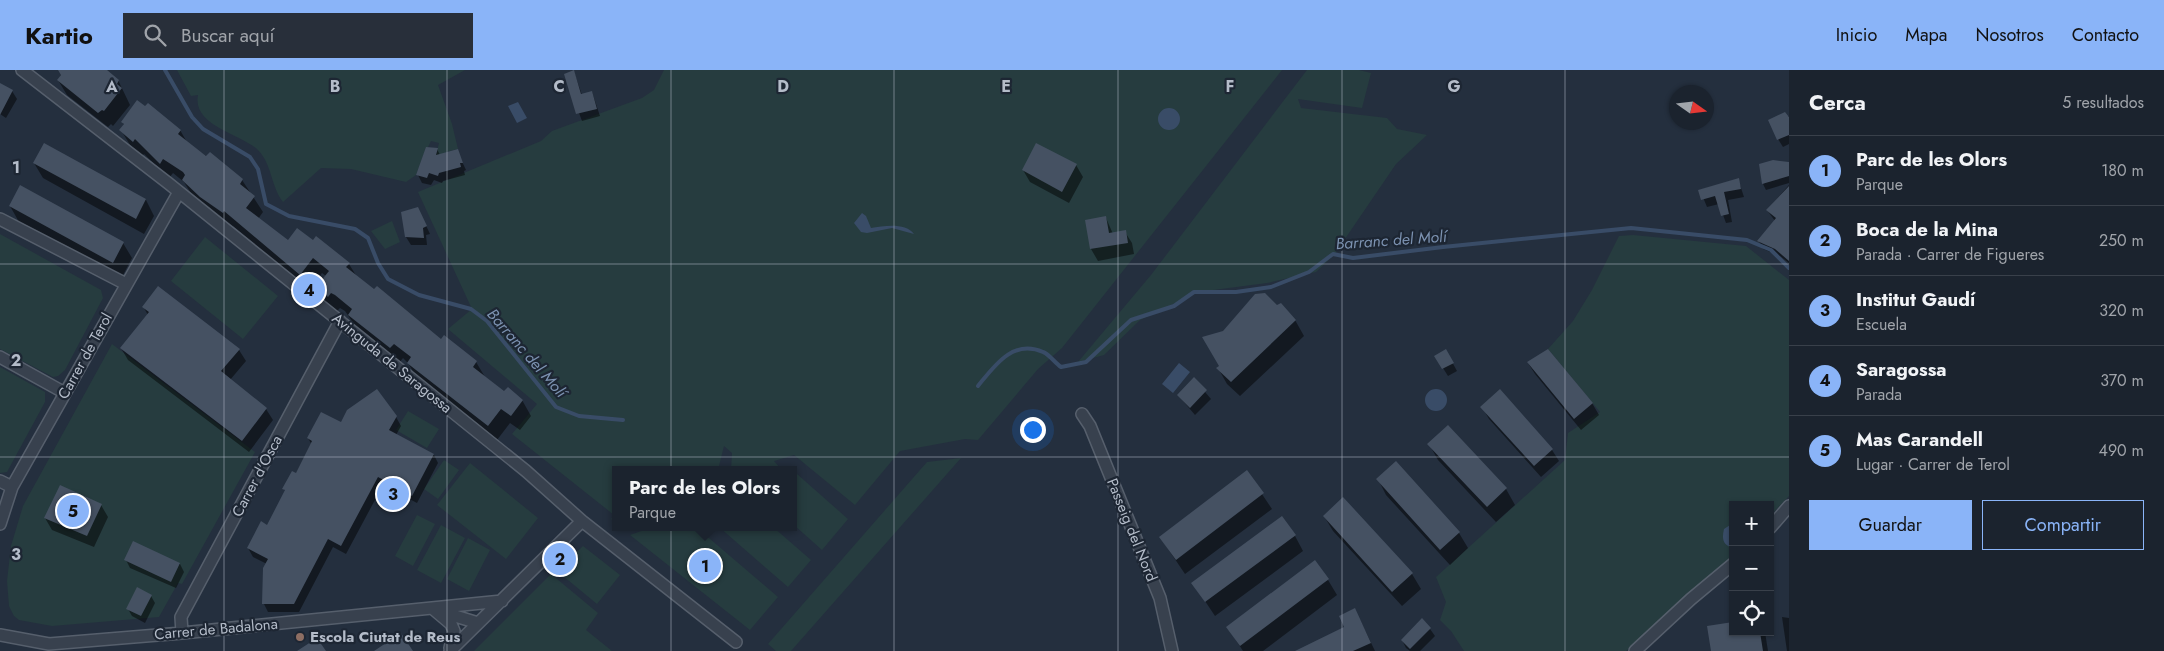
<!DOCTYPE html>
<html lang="es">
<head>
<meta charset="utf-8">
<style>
	:root { --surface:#1b232e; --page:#282f3a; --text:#f1f3f6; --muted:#a0a4aa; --line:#39404a; --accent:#8ab4f8 }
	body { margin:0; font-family:Jost,sans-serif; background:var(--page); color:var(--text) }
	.controls { position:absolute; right:15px; bottom:15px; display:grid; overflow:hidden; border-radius:0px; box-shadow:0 1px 4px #0004 }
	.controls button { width:45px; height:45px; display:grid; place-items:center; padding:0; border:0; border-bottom:1px solid var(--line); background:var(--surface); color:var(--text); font:25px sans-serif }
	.compass { position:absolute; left:1669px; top:15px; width:45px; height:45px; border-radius:50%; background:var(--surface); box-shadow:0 1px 4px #0004; rotate:104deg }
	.you { position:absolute; left:1032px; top:359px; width:18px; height:18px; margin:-12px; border:4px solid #fff; border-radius:50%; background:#1a73e8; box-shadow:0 0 0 8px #1a73e833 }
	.badge { display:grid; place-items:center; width:32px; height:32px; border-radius:50%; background:var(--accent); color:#111; font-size:16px; font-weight:700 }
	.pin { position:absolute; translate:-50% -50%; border:2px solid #fff; box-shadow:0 1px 5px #0006 }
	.popup { position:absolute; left:612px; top:396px; width:185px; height:65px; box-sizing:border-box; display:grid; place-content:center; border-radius:0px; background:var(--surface); filter:drop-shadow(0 1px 4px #0005); font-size:16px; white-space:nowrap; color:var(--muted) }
	.popup b { font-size:19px; color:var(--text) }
	.popup::after { content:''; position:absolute; left:50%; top:100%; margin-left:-10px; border:10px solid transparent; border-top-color:var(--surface) }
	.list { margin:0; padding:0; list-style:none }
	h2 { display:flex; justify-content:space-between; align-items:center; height:65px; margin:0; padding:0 20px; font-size:21px }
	h2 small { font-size:16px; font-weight:400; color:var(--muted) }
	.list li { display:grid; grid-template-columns:32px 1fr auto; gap:15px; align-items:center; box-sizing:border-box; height:70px; padding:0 20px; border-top:1px solid var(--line) }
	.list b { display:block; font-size:19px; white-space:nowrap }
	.list p { margin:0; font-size:16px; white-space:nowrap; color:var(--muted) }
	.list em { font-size:16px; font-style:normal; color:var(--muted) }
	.actions { display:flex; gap:10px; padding:15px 20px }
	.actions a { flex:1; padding:11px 0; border:1px solid var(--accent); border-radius:0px; text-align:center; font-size:18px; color:var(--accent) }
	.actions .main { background:var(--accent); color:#111 }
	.icon { flex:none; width:28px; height:28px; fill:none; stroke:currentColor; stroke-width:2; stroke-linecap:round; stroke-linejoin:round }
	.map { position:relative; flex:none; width:1789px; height:581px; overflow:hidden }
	header { display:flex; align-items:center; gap:30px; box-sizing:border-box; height:70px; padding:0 25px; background:var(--accent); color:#111 }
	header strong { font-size:24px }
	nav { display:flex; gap:28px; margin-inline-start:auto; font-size:18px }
	.search { width:350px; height:45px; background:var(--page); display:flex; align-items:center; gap:12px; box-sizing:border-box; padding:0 18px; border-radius:0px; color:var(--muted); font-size:19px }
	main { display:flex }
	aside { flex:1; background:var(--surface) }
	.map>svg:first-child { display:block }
	.green { fill:#263c3f }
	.water { fill:#394c67 }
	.shadow { fill:#0007 }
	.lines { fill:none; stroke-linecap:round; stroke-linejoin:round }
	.stream { stroke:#394c67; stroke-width:4 }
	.building { fill:#455162 }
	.street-casing { stroke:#565f6c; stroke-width:14 }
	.street { stroke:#38414e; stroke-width:11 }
	.grid { fill:none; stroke:#b4bcc9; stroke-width:1; stroke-opacity:0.55 }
	.education-dot { fill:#8d6e63; stroke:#1d2633; stroke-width:2 }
	.labels { text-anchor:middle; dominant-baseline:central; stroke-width:4.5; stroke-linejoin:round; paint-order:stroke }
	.street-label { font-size:15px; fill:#b4bcc9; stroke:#1d2633 }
	.poi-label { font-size:15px; font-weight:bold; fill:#b4bcc9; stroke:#1d2633; text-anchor:start }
	.water-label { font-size:16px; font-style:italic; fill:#7c92b1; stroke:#1d2633 }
	.grid-label { font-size:16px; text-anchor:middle; font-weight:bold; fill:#b4bcc9; stroke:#1d2633; stroke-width:4.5; stroke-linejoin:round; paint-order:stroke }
</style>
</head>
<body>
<header>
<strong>Kartio</strong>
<div class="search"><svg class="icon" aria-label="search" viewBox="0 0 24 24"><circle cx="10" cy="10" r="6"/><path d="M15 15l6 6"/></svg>Buscar aquí</div>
<nav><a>Inicio</a><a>Mapa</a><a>Nosotros</a><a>Contacto</a></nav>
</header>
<main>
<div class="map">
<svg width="1789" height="581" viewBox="0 0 1789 581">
	<rect width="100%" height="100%" fill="#242f3e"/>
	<path class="green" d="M177,0H465L438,15L452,54L458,79L446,82L443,89L436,85L439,73L431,71L428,77L426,78L416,105L406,112L351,99L321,98L283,132C271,117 272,94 258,80C241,64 192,56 198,25L191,26Z
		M664,0H1282L1062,278L1038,299L978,370L965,369L900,381L855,435L794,385L774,391L780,398L777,400H731L732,383L724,376L718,400H616V452L611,449L614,445L512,364L537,334L448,259L472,239L418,122L541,71L552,61L642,28L654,20Z
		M1307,0H1359L1371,3L1362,38L1298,29L1301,38L1387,48L1397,59L1427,65L1396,94L1334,185L1316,202L1267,213L1198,222L1140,250L1104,285L1078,292L1151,205Z
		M392,151L400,172L385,179L371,161Z
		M0,164L101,220L103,228L65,300L58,306L53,307L0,279Z
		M1633,165L1746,176L1789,210V426L1770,446V435H1733V490L1710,507L1626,581H1464L1451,561L1440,550L1446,532L1436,507L1565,390L1568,363L1600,342L1548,279L1573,251L1592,220L1619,166Z
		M205,167L278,226L243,269L171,211Z
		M112,274L255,382L182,514L178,513L159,547L52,556L19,550L14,546L9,536L7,511L11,476L23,436Z
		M0,297L45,322V332L7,402L0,403Z
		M408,341L439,359L427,378L396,360Z
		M961,388L791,581H776L768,574L927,392Z
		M444,390L459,400L438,429L424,419Z
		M470,393L538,448L506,489L437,435Z
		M797,404L848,449L822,480L794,455V406Z
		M417,445L435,454L413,496L395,486Z
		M441,455L465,468L441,513L417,500Z
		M653,457H696L778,527L750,560L630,465Z
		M719,457H773L811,490L788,517Z
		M468,468L490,480L469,521L447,509Z
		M583,476L620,505L597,534L557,501Z
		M551,504L598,543L586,560L612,581H474Z"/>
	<path class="water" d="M518,32L527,48L517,53L508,36Z
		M1158 49a11 11 0 1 1 22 0a11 11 0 1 1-22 0Z
		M862,143L866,146L871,158C884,156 905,152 914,164L892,158L867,163L861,162L854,153Z
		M1179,293L1190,302L1173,323L1162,314Z
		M1425 330a11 11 0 1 1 22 0a11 11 0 1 1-22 0Z
		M1733,453V478C1722,475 1722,468 1724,459Z"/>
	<path class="shadow" d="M64,0H105L118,10L130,35L113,56L111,54L108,57L67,25L58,10Z
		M574,2L582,25L592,22L600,46L582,51L565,5Z
		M0,17L12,21L17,29L6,48L0,44Z
		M1787,46H1789V74L1783,77L1778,69Z
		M123,52L180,60L188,74L242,110L263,142L258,149L288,172H313L349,194L357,207L441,270L476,292L485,307L505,323L522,330L531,346L520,360L510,353L497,370L417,308L408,293L403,288L399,293L358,260L345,241L340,238L337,241L326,233L317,217L326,206L322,203L309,220L233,156L232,158L192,125L184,112L173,103L169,108L144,84L142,86L130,75L121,60L124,55Z
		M44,75L146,130L154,146L144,164L43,108L34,93Z
		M437,79L440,85L457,81L466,100L464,101L465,105L443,111L442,113L434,110L431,115L422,113L418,105Z
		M1076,95L1083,107L1069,133L1030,112L1023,100Z
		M1789,99V113L1766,120L1763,114Z
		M1738,109L1744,127L1728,130L1732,152L1726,153L1719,134L1707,137L1700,120Z
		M1789,115V193L1780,186L1763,179L1759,171L1775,151L1767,140Z
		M10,136L123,173L132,188L122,207L19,152Z
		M422,147L430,164L426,165L427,175H411L406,167Z
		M1106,148L1113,164L1125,162L1132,173L1134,184L1098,191L1091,179L1087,151Z
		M1276,237L1295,250L1304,266L1240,326L1227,314L1218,298Z
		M144,238L239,280L246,291L230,310L266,339L273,350L249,382L128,290L121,278L148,245Z
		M1446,281L1457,301L1448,306L1436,287Z
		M1528,293L1592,333L1599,345L1581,360L1535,304Z
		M1194,309L1211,329L1195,345L1178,325Z
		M1500,321L1552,380L1559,391L1541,407L1489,349L1482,337Z
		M396,347L401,356L396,365L434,385L438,393L417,433L383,415L346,484L333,477L299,542H268L264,534L267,494L253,487L248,478L268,456L286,422L284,419L296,404L312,375L308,368L341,354Z
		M1447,357L1506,419L1515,435L1496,452L1438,390L1429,374Z
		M1247,402L1272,439L1185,504L1160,467Z
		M1378,409L1459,463L1468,478L1450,495L1386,425Z
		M101,435L108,447L94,477L52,460L45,448Z
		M1324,446L1412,504L1421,519L1402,536L1333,461Z
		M1295,466L1303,481L1215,546L1193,513Z
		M126,490L180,494L184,502L176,518L130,498Z
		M1328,510L1337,525L1263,581H1243L1228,558Z
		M151,526L155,533L145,553L132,546L128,539Z
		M1782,547L1789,548V581H1787Z
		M1360,550L1375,581H1298Z
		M1430,559L1435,566L1420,581H1410L1406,578L1402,570Z
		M1733,562H1765L1768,581H1712Z"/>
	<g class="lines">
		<path class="stream" d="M165,0L192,47L203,59L250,87L258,99L266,134L289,146L355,159L368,168L378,193L388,209L419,225L471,239L487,251L556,337L579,346L623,350
			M978,316C995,295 1013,269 1043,282C1049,284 1055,293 1061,297L1086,292L1131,250L1174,236L1194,222H1236L1271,217L1309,202L1333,184L1353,188L1443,177L1631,158L1747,170L1771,180L1789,198"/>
	</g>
	<path class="building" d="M58,0H107L119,10L117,14L122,18L104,41L102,40L98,43L57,10L61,5Z
		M574,0L581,24L592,21L597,39L576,44L564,4Z
		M0,13L13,20L0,45Z
		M137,30L145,36L148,33L181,60L178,64L206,86L210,82L243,109L240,114L255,126L246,138L288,170L297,158L313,170L316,166L350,193L346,197L374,219L377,216L441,269L444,265L477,291L473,297L504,321L508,317L523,330L511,346L501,339L488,356L407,293L411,287L394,274L390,278L348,245L352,239L335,225L331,223L328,227L316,217L329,201L313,188L300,205L224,141L223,143L200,127L182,110L185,105L183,102L163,89L160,94L135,69L133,72L119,60L124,54L121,52Z
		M1785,42L1789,47V65L1777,70L1768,50Z
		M44,73L146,129L136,149L33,93Z
		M1036,73L1077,94L1062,122L1022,100Z
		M426,77L438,78L436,85L458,79L463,93H460L461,97L439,103L438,106L429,103L427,108L416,105Z
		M1773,90L1789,92V106L1762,114L1759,94Z
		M1739,108L1741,119L1724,122L1729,144L1721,146L1715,126L1701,130L1698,120Z
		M20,115L124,172L113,193L9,136Z
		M1789,116V191L1775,179L1757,171L1776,148L1766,140Z
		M418,137L427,156L423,158L424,168L405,167L401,142Z
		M1106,146L1109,163L1126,160L1128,173L1090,179L1085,150Z
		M158,216L240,279L221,301L267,338L242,371L120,278L149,242L142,237Z
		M1265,223L1277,235L1281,233L1296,250L1231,312L1216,298L1219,296L1202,267L1223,261L1255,224Z
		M1446,279L1454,293L1442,299L1434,286Z
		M1548,279L1593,333L1574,349L1527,292Z
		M1194,307L1207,320L1190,338L1177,325Z
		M377,319L397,346L389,360L434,384L412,426L378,407L341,476L328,469L294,534H262L263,498L268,489L247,478L261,451L267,455L285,420L282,419L292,401L296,403L312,371L307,368L321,342L341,352L347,340Z
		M1500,319L1553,379L1534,396L1480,337Z
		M1448,355L1507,418L1487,437L1427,374Z
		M1396,391L1460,462L1440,480L1376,409Z
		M1247,400L1264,423L1176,490L1159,467Z
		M60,415L102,434L87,466L44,448Z
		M1343,427L1413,503L1392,522L1323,446Z
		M1282,446L1296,465L1205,532L1191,513Z
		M133,471L180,493L171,512L124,490Z
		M1315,490L1329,509L1240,576L1226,557Z
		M137,517L152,525L141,546L126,539Z
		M1355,538L1371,573L1353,581H1295L1344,557L1339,546Z
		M1422,548L1431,558L1410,579L1401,570Z
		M1733,552V562H1760L1763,581H1711L1707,556Z
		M401,563L413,581H374Z
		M317,568L326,581H297Z"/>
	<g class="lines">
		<g class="street-casing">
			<path id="street" d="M22,0L168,113L526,401L582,451L736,572
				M0,149L126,214
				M0,287L65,323
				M1082,344L1090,356L1160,528L1172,581
				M0,411L12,417
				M0,454L12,417L179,122
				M1770,458L1789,436
				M432,538L451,554L454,561L450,578
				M439,541L478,553
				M182,563L181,547L340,251
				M0,565L49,574L182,563L502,531
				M450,581L582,451
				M1635,581L1691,529L1733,494"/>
		</g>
		<use href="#street" class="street"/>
	</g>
	<path class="grid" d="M224,0V581M447,0V581M671,0V581M894,0V581M1118,0V581M1342,0V581M1565,0V581M0,194H1789M0,387H1789"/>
	<circle class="education-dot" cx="300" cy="567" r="5"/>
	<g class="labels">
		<g class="street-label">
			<text transform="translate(85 286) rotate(-61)">Carrer de Terol</text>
			<text transform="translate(392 293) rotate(39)">Avinguda de Saragossa</text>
			<text transform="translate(257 406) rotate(-62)">Carrer d'Osca</text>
			<text transform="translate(1132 460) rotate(68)">Passeig del Nord</text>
			<text transform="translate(216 559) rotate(-5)">Carrer de Badalona</text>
		</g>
		<g class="poi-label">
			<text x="310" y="567">Escola Ciutat de Reus</text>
		</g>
		<g class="water-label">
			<text transform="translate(1391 170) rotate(-4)">Barranc del Molí</text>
			<text transform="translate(527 283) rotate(49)">Barranc del Molí</text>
		</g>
	</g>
	<g class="grid-label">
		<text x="112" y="22">A</text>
		<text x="335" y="22">B</text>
		<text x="559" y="22">C</text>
		<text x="783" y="22">D</text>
		<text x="1006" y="22">E</text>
		<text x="1230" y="22">F</text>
		<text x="1454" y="22">G</text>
		<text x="16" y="103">1</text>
		<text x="16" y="296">2</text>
		<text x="16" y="490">3</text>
	</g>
</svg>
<div class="controls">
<button>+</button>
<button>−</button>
<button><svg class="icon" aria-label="locate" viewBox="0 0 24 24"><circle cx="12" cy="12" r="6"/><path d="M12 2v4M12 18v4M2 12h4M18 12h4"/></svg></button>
</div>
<svg class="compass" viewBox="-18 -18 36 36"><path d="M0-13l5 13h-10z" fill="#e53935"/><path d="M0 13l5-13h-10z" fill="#a0a4aa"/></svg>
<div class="you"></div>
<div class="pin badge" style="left:705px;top:496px">1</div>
<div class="popup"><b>Parc de les Olors</b>Parque</div>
<div class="pin badge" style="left:560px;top:489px">2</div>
<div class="pin badge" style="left:393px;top:424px">3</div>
<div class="pin badge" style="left:309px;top:220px">4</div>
<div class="pin badge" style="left:73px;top:441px">5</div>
</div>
<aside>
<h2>Cerca<small>5 resultados</small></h2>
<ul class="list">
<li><span class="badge">1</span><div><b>Parc de les Olors</b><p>Parque</p></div><em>180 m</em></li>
<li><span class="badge">2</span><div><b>Boca de la Mina</b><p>Parada · Carrer de Figueres</p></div><em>250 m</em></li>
<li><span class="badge">3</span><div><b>Institut Gaudí</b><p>Escuela</p></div><em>320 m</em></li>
<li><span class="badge">4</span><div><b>Saragossa</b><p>Parada</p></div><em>370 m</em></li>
<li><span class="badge">5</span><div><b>Mas Carandell</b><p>Lugar · Carrer de Terol</p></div><em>490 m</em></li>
</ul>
<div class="actions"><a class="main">Guardar</a><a>Compartir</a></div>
</aside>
</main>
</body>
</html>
